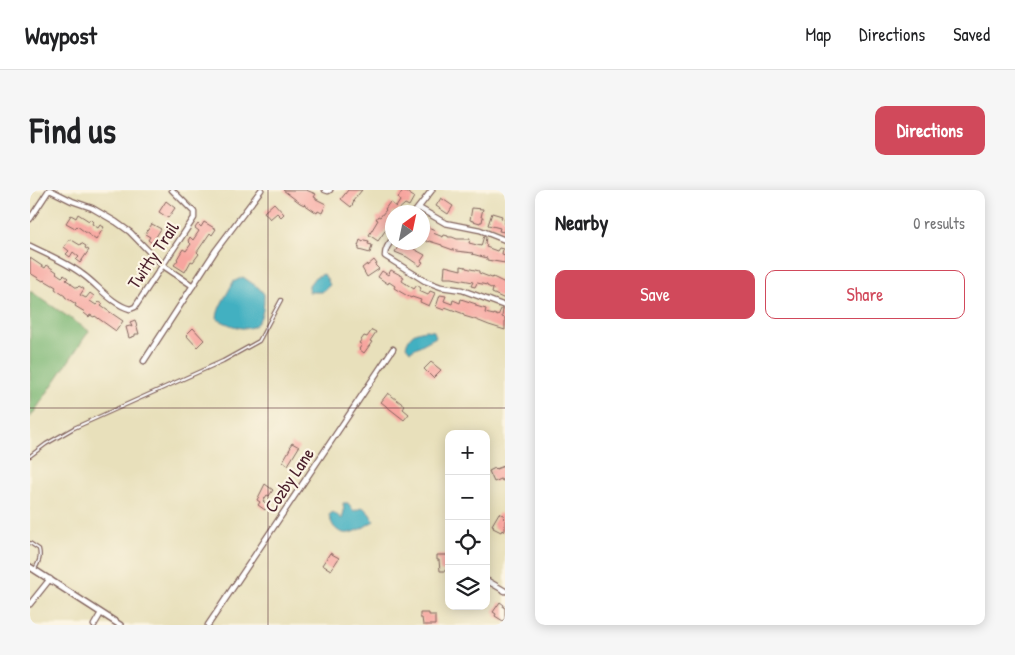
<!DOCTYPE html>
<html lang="en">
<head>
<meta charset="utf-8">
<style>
	:root { --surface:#fff; --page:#f6f6f6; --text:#202124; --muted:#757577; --line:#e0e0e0; --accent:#d1495b }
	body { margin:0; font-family:"Patrick Hand",sans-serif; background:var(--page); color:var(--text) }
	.controls { position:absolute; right:15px; bottom:15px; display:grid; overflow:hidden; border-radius:10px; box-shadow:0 2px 12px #0003 }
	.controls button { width:45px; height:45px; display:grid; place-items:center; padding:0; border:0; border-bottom:1px solid var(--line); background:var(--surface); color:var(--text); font:25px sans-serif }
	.compass { position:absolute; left:355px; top:15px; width:45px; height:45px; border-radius:50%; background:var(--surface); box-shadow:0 2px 12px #0003; rotate:33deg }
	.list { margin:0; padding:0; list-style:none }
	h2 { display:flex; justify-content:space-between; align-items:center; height:65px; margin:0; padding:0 20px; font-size:21px }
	h2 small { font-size:16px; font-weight:400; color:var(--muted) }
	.actions { display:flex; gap:10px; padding:15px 20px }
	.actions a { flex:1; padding:11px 0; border:1px solid var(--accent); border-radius:10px; text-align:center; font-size:18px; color:var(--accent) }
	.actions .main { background:var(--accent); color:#fff }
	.icon { flex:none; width:28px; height:28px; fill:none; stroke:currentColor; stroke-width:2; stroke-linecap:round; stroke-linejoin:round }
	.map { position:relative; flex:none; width:475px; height:435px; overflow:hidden; border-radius:10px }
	header { display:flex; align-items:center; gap:30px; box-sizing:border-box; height:70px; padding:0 25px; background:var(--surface); border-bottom:1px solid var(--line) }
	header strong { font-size:24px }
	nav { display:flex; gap:28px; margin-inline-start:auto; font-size:18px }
	.intro { display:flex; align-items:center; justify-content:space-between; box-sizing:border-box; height:120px; padding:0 30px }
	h1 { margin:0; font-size:35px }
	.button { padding:12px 22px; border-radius:10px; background:var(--accent); color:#fff; font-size:18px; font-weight:700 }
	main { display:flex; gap:30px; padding:0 30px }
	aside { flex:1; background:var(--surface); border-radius:10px; box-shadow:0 2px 12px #0003 }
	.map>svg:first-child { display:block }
	.forest { fill:#7eb876; stroke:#646c50 }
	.water { fill:#43b0c1; stroke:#466876 }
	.building { fill:#f7a59f }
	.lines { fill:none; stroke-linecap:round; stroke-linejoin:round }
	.service-casing { stroke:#81635d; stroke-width:4.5 }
	.minor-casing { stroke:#81635d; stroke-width:7 }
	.tertiary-casing { stroke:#81635d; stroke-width:8 }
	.service { stroke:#fff; stroke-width:2 }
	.minor { stroke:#fff; stroke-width:4.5 }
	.tertiary { stroke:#fff; stroke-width:5 }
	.grid { fill:none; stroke:#4a1f2b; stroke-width:1; stroke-opacity:0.55 }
	.labels { text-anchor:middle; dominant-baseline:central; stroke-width:4.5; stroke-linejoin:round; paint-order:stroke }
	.street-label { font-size:18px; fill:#4a1f2b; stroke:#fcf5e5 }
</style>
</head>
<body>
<header>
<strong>Waypost</strong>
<nav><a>Map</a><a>Directions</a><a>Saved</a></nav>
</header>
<div class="intro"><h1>Find us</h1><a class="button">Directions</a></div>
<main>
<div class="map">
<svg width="475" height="435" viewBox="0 0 475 435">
	<rect width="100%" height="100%" fill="#fcf5e5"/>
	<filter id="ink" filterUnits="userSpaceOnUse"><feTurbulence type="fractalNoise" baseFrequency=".02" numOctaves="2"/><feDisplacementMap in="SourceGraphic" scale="10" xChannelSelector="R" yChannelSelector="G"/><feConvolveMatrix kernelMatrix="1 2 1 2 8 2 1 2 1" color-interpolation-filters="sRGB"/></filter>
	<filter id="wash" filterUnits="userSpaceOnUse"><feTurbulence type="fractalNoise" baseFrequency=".0096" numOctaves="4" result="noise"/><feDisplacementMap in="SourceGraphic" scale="20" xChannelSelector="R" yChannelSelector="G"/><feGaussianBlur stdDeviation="1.12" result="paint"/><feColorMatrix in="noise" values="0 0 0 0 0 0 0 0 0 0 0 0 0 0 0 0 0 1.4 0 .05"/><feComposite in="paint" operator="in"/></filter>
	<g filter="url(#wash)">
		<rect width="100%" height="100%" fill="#e8e0bb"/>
		<path class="forest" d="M0,101L59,141L0,228Z"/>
		<path class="water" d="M294,84L300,95L292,102H279V95L285,87Z
			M213,87L229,98L234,104C234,110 234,118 232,124C225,148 202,136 187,129C187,117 198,104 203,92Z
			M396,140L404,141L406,147L380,161L376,156C380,144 384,142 396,140Z
			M313,313H318L324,321L333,317L339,323L344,331C332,338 316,351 304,337C302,334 300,329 299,325L303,322L312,329L314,321Z"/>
		<g id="blocks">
			<path class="building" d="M253,0H276L286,4L284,7L286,8V9L296,14L292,23L288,21L287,23L274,14V15L270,13Z
				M318,0H332L323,11L324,12L321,17L311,9Z
				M373,0L384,7L379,16L375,14L366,22H362V31L348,51L339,45L348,30L346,29L348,26L350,27L356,20L355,19L360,12L366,17L370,11L368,8Z
				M411,8L423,16L418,24L406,16Z
				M136,11L145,18L138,28L129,22Z
				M244,13L254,24L251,27L247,23L240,29L234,22Z
				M442,18L453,19L451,27H453L452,32H450V33L440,30Z
				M462,23L472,26L471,28L475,29L474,42L469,41L470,38L458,35Z
				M48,24L59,31L60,29L63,32L62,34L68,38L70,35L74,37L66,50L47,36L45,38L36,33L41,25L46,28Z
				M174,32L186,39L182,45L180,43L167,62L169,64L163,72L161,71L155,82L144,75L148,70L147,69L153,59L156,61L161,54L158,51L160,47L163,50L169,41L165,38L168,34L171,37Z
				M122,34L131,39L122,53L118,50L120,47L115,44Z
				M392,34L398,37L405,40L403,43L413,47L414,45L418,46V47H422L427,49H440L439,53L451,56L454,46L456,47L455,54L457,55L456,57L467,61L469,58L473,59L472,64L475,65V73L457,70V68L442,64L443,63L426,61L412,56V55L399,51L398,52L392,49Z
				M40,49L50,55L51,53L56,56L55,58L59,60L50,73L46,70L49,67L43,62L40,67L36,64L39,61L34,57Z
				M330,50L333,52L334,50L339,51L338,54L342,55L340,63L329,60V57L328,56Z
				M371,52L395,65L391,71L393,72L390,76L377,67L365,62Z
				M0,68L15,78L17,75L27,82L26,83L32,87L34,85L38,88L36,90L41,93V94L47,98L49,96L54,99L50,105L56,108L60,103L64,106L60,111L66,115L69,112L73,114L71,116L93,131L86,141L65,126L64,127L60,125L59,127L54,123L55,122L45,116L46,114L35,107V106L25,99L26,97L14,90L13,91L0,83Z
				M344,70L347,74L345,75L349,79L337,87L332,78L337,74V76Z
				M415,76L431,80V76L436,77V78L445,80L449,81V83L462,88L463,87L475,93V109L462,103L463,99L457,96V95L447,93L445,97L441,96L443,92L422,88H414Z
				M361,80L374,87L372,91L384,99L387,95L391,98L389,101L398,105L400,101L405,103L399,116L390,112L391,110L382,107L381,108L369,101L364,98L365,96L359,92L358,94L348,87L352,81L358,85Z
				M410,105L416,106L414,111L422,114L423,110L430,113L431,109L446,114V116L456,119L455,123L464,125V124L468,126L471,119H473L472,127L475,128V140L459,135L444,129L434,126V124L415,117L414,120L406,117Z
				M105,130L109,144H105V146L99,148L96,137L100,136L102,137L100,132Z
				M163,138L174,150L167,157L156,145Z
				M342,140L346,142L340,151L342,152L334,163L329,159L332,155L329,153L334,146L337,147Z
				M401,172L411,180L403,188L394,179Z
				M358,203L375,216L373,219L379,224L374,230L351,212Z
				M262,253L269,257L258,275L253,271L261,257L260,256Z
				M474,276L475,279V290L472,291L471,289L464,292L459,281L465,278L466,279Z
				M235,294L243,300L239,306L237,305L233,311L238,315L235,320L228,315L230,312L227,310Z
				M469,323L475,326L473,328L475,330V340L474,342L472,340L471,342L463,338L464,336L462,335Z
				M300,363L309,368L301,380L292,375Z
				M407,365H419V379H416V381H410L409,370H407Z
				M470,412L474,415L473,417L475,418V428L473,431L465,426L466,424L463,422Z
				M390,423H399V425H405V435H393L392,428H390Z"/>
		</g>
	</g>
	<g filter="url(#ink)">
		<use href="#blocks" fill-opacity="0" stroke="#81635d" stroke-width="1"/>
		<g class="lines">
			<g class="service-casing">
				<path id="service" d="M0,266L16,254L44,238L193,171L229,151L251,110
					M0,353L9,359C11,367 9,372 5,379"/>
			</g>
			<g class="minor-casing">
				<path id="minor" d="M20,0L42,11L62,18L86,32L100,42L132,75L163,96
					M295,0L298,1L300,0
					M389,18L415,33L450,40L475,50
					M385,22L402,0
					M0,29L19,0
					M362,50C358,55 355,59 355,66L395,91L411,97L432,100L475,116
					M0,56C18,65 36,72 52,84C68,95 81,114 100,119L105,117L164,28V22L142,0
					M114,171L186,60L231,0
					M456,390L475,401
					M0,414L20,389
					M64,435L71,423
					M178,435L363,159"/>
			</g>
			<g class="tertiary-casing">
				<path id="tertiary" d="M0,377L90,435"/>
			</g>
			<use href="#service" class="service"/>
			<use href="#minor" class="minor"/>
			<use href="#tertiary" class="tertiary"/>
		</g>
	</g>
	<path class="grid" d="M238,0V435M0,218H475"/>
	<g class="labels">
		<g class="street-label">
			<text transform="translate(123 65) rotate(-56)">Twitty Trail</text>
			<text transform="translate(259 290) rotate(-56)">Cozby Lane</text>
		</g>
	</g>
</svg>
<div class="controls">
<button>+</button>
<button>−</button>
<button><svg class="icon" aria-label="locate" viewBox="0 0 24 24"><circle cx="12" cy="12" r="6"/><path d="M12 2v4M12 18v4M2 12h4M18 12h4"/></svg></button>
<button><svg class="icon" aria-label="layers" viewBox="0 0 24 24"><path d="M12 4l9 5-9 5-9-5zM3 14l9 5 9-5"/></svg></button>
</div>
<svg class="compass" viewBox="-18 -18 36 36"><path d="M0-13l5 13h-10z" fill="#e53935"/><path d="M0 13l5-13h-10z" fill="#757577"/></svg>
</div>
<aside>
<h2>Nearby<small>0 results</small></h2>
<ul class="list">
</ul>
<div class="actions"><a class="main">Save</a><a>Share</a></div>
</aside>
</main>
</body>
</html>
